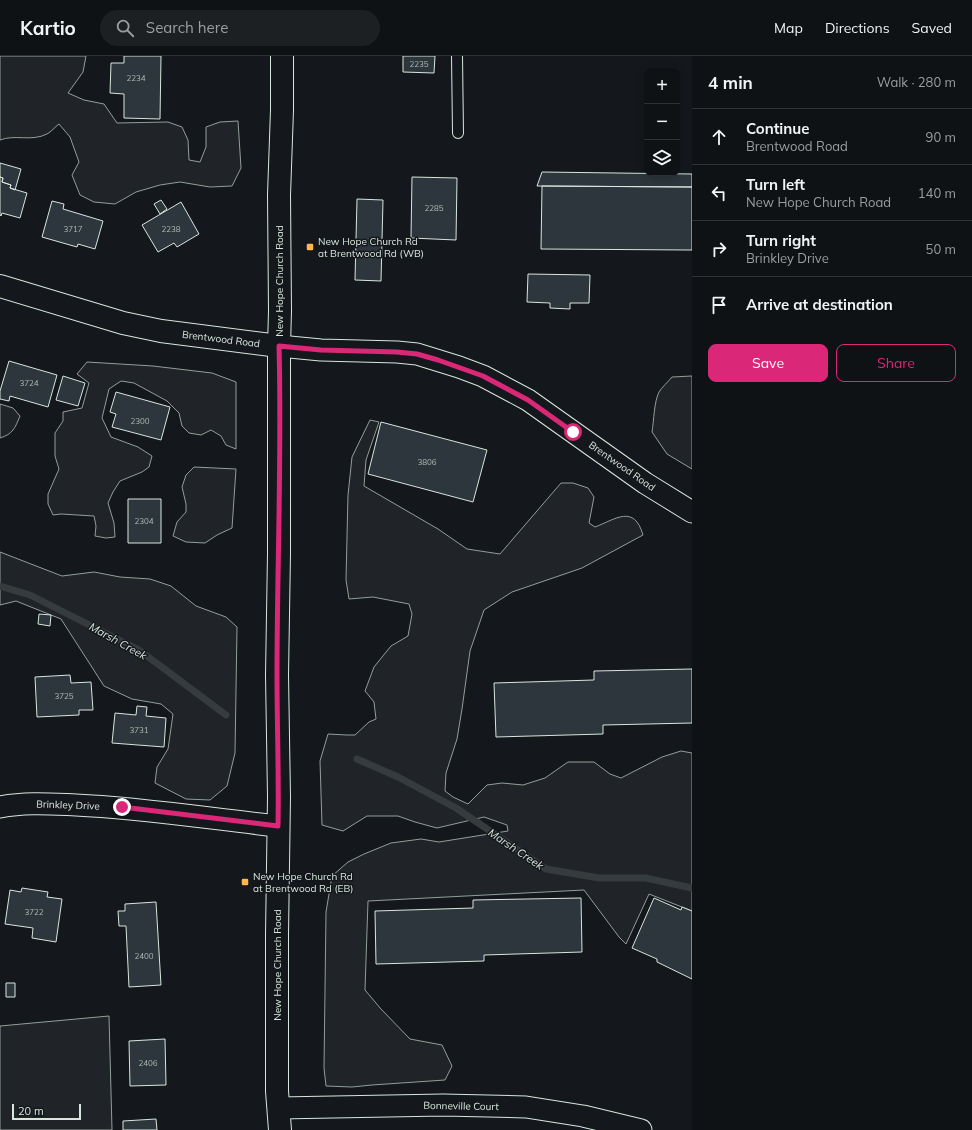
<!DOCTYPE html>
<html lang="en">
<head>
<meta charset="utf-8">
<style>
	:root { --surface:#0f1215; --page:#1d2022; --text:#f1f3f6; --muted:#9b9ea0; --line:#2f3234; --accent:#db2777 }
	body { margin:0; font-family:Mulish,sans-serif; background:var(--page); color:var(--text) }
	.controls { position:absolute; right:12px; top:12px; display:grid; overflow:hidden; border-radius:8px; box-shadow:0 2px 10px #0003 }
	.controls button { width:36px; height:36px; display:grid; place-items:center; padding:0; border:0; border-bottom:1px solid var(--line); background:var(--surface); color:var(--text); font:20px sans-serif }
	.scale { position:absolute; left:12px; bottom:10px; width:69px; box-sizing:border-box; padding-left:4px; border:2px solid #d8e6dc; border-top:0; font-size:11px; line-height:14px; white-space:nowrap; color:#d8e6dc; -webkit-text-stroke:3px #14181c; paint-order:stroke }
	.stop { position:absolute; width:12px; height:12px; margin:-9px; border:3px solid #db2777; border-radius:50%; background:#fff }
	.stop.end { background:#db2777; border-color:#fff; box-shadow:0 1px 4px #0008 }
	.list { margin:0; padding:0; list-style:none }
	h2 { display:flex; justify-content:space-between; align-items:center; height:52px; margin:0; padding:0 16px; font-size:17px }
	h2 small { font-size:13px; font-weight:400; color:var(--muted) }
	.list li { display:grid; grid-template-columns:26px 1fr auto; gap:12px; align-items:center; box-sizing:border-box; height:56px; padding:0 16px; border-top:1px solid var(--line) }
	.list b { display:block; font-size:15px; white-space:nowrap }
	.list p { margin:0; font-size:13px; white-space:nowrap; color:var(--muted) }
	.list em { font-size:13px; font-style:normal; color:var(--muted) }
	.actions { display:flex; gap:8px; padding:12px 16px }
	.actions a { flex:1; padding:9px 0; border:1px solid var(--accent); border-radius:8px; text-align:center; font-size:14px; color:var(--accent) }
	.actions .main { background:var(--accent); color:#fff }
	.icon { flex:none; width:22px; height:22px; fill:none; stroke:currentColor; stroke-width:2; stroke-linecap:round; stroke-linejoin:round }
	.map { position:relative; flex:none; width:692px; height:1074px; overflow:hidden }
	header { display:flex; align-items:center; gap:24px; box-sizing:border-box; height:56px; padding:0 20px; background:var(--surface); border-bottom:1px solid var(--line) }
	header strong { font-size:19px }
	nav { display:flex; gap:22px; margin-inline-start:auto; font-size:14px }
	.search { width:280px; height:36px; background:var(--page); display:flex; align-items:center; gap:10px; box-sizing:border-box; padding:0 14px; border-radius:22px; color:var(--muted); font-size:15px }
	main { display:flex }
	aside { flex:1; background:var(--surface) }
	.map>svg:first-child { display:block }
	.green { fill:#202428; stroke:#939e99 }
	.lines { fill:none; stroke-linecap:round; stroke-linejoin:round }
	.stream { stroke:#363b3e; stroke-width:7 }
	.building { fill:#2c363c; stroke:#d8e6dc }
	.lane-casing { stroke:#d8e6dc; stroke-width:12 }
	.street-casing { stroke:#d8e6dc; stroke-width:23 }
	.secondary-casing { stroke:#d8e6dc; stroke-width:24 }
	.primary-casing { stroke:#d8e6dc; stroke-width:24 }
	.lane { stroke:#14181c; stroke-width:10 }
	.street { stroke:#14181c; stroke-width:21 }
	.secondary { stroke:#14181c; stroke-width:22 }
	.primary { stroke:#14181c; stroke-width:22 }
	.route { stroke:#db2777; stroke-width:5 }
	.poi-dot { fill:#ffb74d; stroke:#14181c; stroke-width:1.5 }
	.labels { text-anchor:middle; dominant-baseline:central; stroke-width:3; stroke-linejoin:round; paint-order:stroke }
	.number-label { font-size:8px; fill:#adbab4 }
	.poi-label { font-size:10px; fill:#d8e6dc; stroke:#14181c; text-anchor:start }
	.street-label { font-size:10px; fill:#d8e6dc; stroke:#14181c }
	.water-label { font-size:11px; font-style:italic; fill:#d8e6dc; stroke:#14181c }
</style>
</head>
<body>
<header>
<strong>Kartio</strong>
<div class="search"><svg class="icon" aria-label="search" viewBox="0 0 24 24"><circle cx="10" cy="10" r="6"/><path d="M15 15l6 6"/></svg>Search here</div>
<nav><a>Map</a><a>Directions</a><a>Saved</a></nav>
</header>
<main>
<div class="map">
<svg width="692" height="1074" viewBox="0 0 692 1074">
	<rect width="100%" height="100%" fill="#14181c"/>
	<path class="green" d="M0,0H86L83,16L68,37L84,44L104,48L117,67L168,66L182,71L188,84L189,104L200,106L206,91V71L220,66L238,65L241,112L232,130L210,131L180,126L160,129L136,136L115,148L94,146L80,139L72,119L79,106L70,81L59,68C55,71 51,76 47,78C31,86 15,78 0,84Z
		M87,306L153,310L212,317L236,326V393L226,389L221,380L211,374L201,379L189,377L182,370L179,357L167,345L134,327L121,325L109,333L102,362L111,381L138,391L152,400L149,411L142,416L120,425L113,436L108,447L114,467L115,481L106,482L95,480L96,470L94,460L61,458L53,459L48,448V438L59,413L55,400V377L63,365V356L82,352L89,327L77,318Z
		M692,320V413L667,398L652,376C654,364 654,346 659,336C662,331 668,326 672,321Z
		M0,348L13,352L20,360C15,372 13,378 0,382Z
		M370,364L379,366L366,404L364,430L438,473L467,493L500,498L561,427H573L588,432L594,441L589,467L595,471C616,463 634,448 643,479L582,512L512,536L484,554L470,595L462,653L457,683L446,717L445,735L453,741L468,748L487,729L502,727L523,729L545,722L568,706H594L610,718L621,722L662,701L681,695L692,697V855L649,838L626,888L619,881L584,834L368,845L365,934L381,953L410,983L442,989L452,1010L445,1024L372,1029L352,1031L326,1030L324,1012L326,856L332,820L348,806L364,798L391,787L421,783L439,786L508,775L507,769L484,761L437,772L415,766L398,760H367L343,775L322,769L320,705L328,678L347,679H355L369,666L376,663L374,646L365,635L374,611L391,590L408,580L412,558L409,548L373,541L349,543L346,524L348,439L352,401Z
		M194,411L236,413L232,472L217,479L205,487L186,486L173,480L177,466L186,456V448L182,431L186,419Z
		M0,496L62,520L94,516L120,521L150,523L171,530L196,550L226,561L237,571L235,697L227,730L210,744L186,743L155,727L157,711L168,693L173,658L161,648L132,643L104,630L61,563L16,545L0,549Z
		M109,960L112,1074H0V970Z"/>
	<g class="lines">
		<path class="stream" d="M0,530L30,539L139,594L226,659
			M357,703L398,721L456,752L546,813L599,822H646L692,832"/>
	</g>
	<path class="building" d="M124,0H161L160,63L124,62V38L110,37L111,7H124Z
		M403,0H435L434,17L403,16Z
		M0,107L21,113L15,134L10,132L11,129L2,126L3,122L0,121Z
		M542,116L692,118V131L537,130Z
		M0,121L3,122L2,126L11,129L10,132L27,137L20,162L2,157L1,160L0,159Z
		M412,121L457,122L456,184L411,182Z
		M542,130L692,131V194L541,193Z
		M357,143L383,144L381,225L355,224Z
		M161,144L167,153L160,158L154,148Z
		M52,145L64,148L63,153L103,165L95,193L78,188L77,191L42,181Z
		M181,146L199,178L177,191L174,187L158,196L142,169Z
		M528,218L590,219L589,247H570V253L550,252V247L527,246Z
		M9,305L57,319L48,351L10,340L9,345L0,343V335Z
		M63,320L85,327L78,350L56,344Z
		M116,336L170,351L161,384L112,371L116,358L110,356Z
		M381,366L487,394L473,446L368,418Z
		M128,443H161V487H128Z
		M39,558L51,559L50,570L38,568Z
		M692,613V667L603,669V678L496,681L494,627L594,624V615Z
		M70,619L71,627L91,626L93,654H79V659L37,661L35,621Z
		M137,650L147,651L146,660L166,662L164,691L112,687L115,657L136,659Z
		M22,832L48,836L47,841L62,843L56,886L32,882L33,872L5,868L10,834L21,836Z
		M581,842L582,896L484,899V905L376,908L375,855L473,852V844Z
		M654,842L681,854L682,851L692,855V923L657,906V903L632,892Z
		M156,846L161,929L129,931L126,870H119L118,855H125V848Z
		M6,927H15V941H6Z
		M165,983L166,1029L130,1030L129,985Z
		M156,1063L157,1074H123V1065Z"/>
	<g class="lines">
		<g class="lane-casing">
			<path id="lane" d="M457,0L458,77"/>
		</g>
		<g class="street-casing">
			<path id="street" d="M279,290L321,294L397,296L417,298L459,311L483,320L528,344L645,427L692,456
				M0,751C25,746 51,748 76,749C144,752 211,763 278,770
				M279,1052L443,1049L526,1051L583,1060L641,1074"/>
		</g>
		<g class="secondary-casing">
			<path id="secondary" d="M0,230L123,267L161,275L279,290"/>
		</g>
		<g class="primary-casing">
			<path id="primary" d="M280,1074L277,1035V878L279,741L277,619L279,497V290L280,255L279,139L282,54V0"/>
		</g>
		<use href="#lane" class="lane"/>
		<use href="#street" class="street"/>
		<use href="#secondary" class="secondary"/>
		<use href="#primary" class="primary"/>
	</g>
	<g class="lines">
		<path class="route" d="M122,751L278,770C279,720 277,670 277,619C277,510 282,400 279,290L321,294L397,296L417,298L438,304L483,320L528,344L573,376"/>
	</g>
	<g class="poi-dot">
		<rect x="306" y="187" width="8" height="8" rx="2"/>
		<rect x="241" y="822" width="8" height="8" rx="2"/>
	</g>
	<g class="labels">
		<g class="number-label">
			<text x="419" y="8">2235</text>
			<text x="136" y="22">2234</text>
			<text x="434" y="152">2285</text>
			<text x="73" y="173">3717</text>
			<text x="171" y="173">2238</text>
			<text x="29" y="327">3724</text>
			<text x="140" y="365">2300</text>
			<text x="427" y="406">3806</text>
			<text x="144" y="465">2304</text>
			<text x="64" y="640">3725</text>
			<text x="139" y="674">3731</text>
			<text x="34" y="856">3722</text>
			<text x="144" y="900">2400</text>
			<text x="148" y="1007">2406</text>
		</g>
		<g class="poi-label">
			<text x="318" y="185">New Hope Church Rd<tspan x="318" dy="12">at Brentwood Rd (WB)</tspan></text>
			<text x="253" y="820">New Hope Church Rd<tspan x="253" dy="12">at Brentwood Rd (EB)</tspan></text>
		</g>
		<g class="street-label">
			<text transform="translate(279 225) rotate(-90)">New Hope Church Road</text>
			<text transform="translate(221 283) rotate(7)">Brentwood Road</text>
			<text transform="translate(622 410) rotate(35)">Brentwood Road</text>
			<text transform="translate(68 749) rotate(2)">Brinkley Drive</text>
			<text transform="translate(277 909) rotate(-90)">New Hope Church Road</text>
			<text transform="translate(461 1050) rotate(1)">Bonneville Court</text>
		</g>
		<g class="water-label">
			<text transform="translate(118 585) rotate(29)">Marsh Creek</text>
			<text transform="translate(516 793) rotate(34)">Marsh Creek</text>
		</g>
	</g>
</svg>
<div class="controls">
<button>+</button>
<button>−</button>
<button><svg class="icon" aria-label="layers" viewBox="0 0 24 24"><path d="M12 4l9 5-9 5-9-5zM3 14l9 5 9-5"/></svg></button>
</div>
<div class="scale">20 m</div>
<div class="stop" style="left:573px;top:376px"></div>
<div class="stop end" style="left:122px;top:751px"></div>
</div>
<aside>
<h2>4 min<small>Walk · 280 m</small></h2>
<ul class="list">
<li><svg class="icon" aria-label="ahead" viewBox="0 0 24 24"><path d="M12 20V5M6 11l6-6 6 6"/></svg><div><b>Continue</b><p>Brentwood Road</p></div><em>90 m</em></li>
<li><svg class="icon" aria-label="left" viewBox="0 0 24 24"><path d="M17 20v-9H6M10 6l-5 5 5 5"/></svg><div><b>Turn left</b><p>New Hope Church Road</p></div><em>140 m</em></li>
<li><svg class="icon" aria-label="right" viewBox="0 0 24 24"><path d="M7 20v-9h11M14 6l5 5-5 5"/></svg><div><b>Turn right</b><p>Brinkley Drive</p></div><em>50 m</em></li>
<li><svg class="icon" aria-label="arrive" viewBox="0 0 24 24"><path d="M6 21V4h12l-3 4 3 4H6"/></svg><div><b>Arrive at destination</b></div></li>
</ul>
<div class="actions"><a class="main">Save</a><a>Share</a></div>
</aside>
</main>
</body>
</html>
